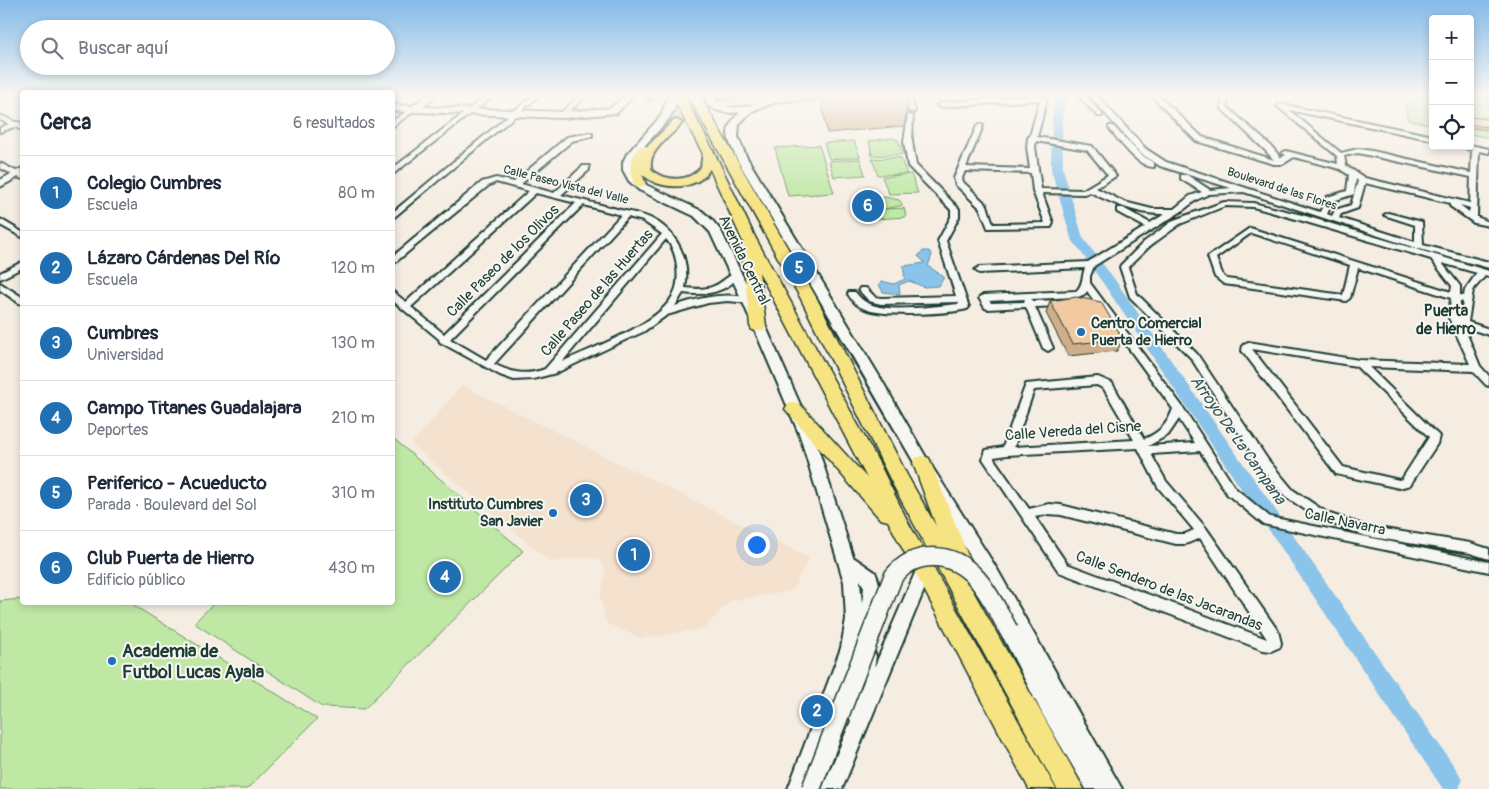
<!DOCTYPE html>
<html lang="es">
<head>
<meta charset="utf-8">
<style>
	:root { --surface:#fff; --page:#f2f2f3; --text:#1f2937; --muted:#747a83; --line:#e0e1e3; --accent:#1f6fb2 }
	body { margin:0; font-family:Pangolin,sans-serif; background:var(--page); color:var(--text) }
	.controls { position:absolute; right:15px; top:15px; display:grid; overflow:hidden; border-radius:5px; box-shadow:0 2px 8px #0003 }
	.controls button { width:45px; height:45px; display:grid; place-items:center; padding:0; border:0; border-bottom:1px solid var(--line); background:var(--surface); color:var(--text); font:25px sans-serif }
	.you { position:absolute; left:756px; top:544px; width:18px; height:18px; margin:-12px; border:4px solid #fff; border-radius:50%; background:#1a73e8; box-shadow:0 0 0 8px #1a73e833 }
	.badge { display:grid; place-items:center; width:32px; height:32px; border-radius:50%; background:var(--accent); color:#fff; font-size:16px; font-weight:700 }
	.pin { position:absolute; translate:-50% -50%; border:2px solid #fff; box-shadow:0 1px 5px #0006 }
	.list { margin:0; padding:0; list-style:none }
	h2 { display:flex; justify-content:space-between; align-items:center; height:65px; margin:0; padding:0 20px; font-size:21px }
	h2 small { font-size:16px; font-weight:400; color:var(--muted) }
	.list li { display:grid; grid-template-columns:32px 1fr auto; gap:15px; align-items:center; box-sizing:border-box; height:75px; padding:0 20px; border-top:1px solid var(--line) }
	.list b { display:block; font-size:19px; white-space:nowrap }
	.list p { margin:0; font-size:16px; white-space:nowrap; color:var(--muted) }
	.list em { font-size:16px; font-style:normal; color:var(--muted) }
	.icon { flex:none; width:28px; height:28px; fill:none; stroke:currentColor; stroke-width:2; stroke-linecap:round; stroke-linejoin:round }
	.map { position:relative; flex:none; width:1489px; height:789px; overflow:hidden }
	.search { position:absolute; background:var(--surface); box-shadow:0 2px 8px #0003; left:20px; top:20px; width:375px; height:55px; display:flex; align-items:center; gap:12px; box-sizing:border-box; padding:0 18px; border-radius:28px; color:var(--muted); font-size:19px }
	.panel { position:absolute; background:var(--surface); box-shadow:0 2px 8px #0003; left:20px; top:90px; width:375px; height:515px; border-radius:5px }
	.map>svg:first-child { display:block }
	.built { fill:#f4e2ce }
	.green { fill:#bee8a4; stroke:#6e926c }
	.water { fill:#8bc4ea; stroke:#608ea1 }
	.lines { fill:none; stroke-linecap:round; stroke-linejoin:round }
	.river { fill:#8bc4ea; fill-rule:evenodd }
	.secondary-tunnel-far1 { stroke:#cacabf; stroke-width:14; stroke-dasharray:14 7; stroke-linecap:butt }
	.secondary-tunnel { stroke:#cacabf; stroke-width:18; stroke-dasharray:18 9; stroke-linecap:butt }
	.primary-tunnel { stroke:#cacabf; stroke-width:11; stroke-dasharray:11 5.5; stroke-linecap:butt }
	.street-casing { stroke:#1f3d34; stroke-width:4 }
	.secondary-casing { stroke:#1f3d34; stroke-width:4 }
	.primary-casing { stroke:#1f3d34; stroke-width:4 }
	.highway-casing { stroke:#1f3d34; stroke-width:3 }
	.street { fill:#f6f6f2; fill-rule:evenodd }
	.secondary { fill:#f6f6f2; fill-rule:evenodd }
	.primary { fill:#f6e381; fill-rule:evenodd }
	.highway { fill:#f6e381; fill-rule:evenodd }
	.secondary-bridge-casing { stroke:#1f3d34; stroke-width:21; stroke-linecap:butt }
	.secondary-bridge { stroke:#f6f6f2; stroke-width:18 }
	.wall { fill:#d0ae8a; stroke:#1f3d34 }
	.shaded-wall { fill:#a98d71; stroke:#1f3d34 }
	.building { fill:#f2caa1; stroke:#1f3d34 }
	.poi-dot { fill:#1f6fb2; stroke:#f6f6f2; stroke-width:2 }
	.labels { text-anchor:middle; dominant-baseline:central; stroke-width:4; stroke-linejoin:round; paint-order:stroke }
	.far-street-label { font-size:12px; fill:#1f3d34; stroke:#f6f6f2 }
	.street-label { font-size:15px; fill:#1f3d34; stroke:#f6f6f2 }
	.poi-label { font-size:15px; font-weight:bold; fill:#1f3d34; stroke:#f6f6f2; text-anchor:start }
	.neighbourhood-label { font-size:16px; font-weight:bold; fill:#1f3d34; stroke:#f6f6f2 }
	.water-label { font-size:16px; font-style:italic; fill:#355858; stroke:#f6f6f2 }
	.near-poi-label { font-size:18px; font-weight:bold; fill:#1f3d34; stroke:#f6f6f2; text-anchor:start }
</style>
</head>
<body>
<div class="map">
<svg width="1489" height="789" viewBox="0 0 1489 789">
	<rect width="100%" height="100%" fill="#f5ede2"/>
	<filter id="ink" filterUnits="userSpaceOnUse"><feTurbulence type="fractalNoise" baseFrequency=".02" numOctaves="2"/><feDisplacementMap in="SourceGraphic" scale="10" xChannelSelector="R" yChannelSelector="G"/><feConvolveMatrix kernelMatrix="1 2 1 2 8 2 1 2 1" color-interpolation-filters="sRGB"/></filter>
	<g filter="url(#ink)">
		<path class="built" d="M462,385L809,558L792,591L730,601L705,628L660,636L640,638L606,623L600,597L606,569L599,560L588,557L550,562L411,444Z"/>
		<path class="green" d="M1403,96H1433V125L1408,120Z
			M1470,96H1489V138L1470,134Z
			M893,138L898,140L904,154L872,156L869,141Z
			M854,141L860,157L829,159L824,143Z
			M819,145L834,193L788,196L775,148Z
			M900,157L907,174L878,175L872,159Z
			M860,159L865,175L834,177L829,161Z
			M911,174L918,193L889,194L882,177Z
			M885,197L899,200L903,205L885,209L904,208L906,217L876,219L865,204L866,200Z
			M393,438L523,551L364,709L322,707L194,623L214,603L392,602Z
			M22,599V602L130,603L317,719L247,789H0V601Z"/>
		<path class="water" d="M923,251H929L932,255L928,266L944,277L939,286L924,287L909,281L899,285L900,294L883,292L879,285L881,281L894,284L905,279L903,266L925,263L918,256Z"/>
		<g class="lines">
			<path class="river" d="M1056,96H1066L1062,119L1063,169L1083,238L1115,280L1459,773L1462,781L1459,789H1443L1105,286L1071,238L1051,169L1052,119Z"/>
			<path class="secondary-tunnel-far1" d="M927,494V497"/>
			<path class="secondary-tunnel" d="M927,495L932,537"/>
			<path class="primary-tunnel" d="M671,122L693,108L715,101"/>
			<g class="street-casing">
				<path id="street" d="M486,96H493L392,175V169Z
					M532,96H539L392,219V213Z
					M579,96H586L564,116H560V114Z
					M904,96H910L915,111L914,112L909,111Z
					M1023,96H1042L1047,99L1037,137L1092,146L1116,176L1096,188L1124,202L1152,209H1174L1190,196L1202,192L1181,179V175H1187L1210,190L1231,188L1160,166L1140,153L1090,96H1097L1146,149L1166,162L1320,212L1327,197L1347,191L1349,175L1340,169L1294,157L1283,164H1274L1196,141L1152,96H1159L1202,137L1274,160L1265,150L1222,109V96H1228L1227,107L1271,146L1281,158L1286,155L1282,153L1286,151L1338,164L1337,156L1278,107L1277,106L1280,104L1433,136V140L1289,110L1341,153L1358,149L1372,151L1471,173L1472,150L1467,149V146H1470V145L1489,149V153L1479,151L1477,217L1489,222V226L1474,223L1450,206V203L1365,183L1358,208L1341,214L1339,218L1415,242V225L1384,215L1388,213L1422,222L1423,245L1489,262V268L1416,248L1244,192L1209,194L1196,200L1182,211L1094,266L1090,276V283L1182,406L1235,488L1270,517L1489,562V572L1263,524L1227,494L1200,451L1151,454L1166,481L1206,528L1278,631L1281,643L1280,647L1271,651L1263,650L1059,572L983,459L986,450L1003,447L1026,384L1098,377L1112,383L1144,439C1159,433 1167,425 1173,409L1087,291L1085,294L1078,297L1031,299L1033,301L1063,300L1067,303L1063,306L1035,307L1053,348L1048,351L1043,348L1026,307L988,309L985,308L979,298L983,295L1076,291C1083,286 1082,276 1085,268L979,273L975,270L979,267L1088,262L1145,227L1117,212V208H1123L1150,223L1165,214C1138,215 1114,204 1090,192L1084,194L1042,193L1053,223L1051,227L988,228L980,208L956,185L954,178L977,126L980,124L983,126L966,167L1030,169L1027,147L1028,138L1030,136L1040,100L940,107L937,105L940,103ZM1036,141L1087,150L1108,175L1083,190L1041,189L1035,147ZM1358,153L1471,177L1470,203L1365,178L1346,166L1344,156ZM965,171L1031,173L1033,191L1045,223L993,224L987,205L963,182L962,178ZM1356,179L1358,181L1351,205L1335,210L1332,216L1327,214L1333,201L1354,194ZM1460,205L1470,208L1469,212ZM1025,299L1024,302L991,303L989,301ZM1097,385L1104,389L1134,440L1014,447L1034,390ZM1179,419L1195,443L1148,446L1168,435ZM1138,448L1158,487L1194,530L1185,534H1176L1061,505L1049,504L1029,509L994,459V457L1007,455ZM1049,514L1061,515L1176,544H1186L1200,538L1267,639L1067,564L1035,517Z
					M1078,96H1085L1102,114V116H1098Z
					M412,108L417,109L392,127V121Z
					M0,115L15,122H20L22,130L14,127L0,132V128L9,124L0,120Z
					M908,115L913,116L912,142L916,165L959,209V217L946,241L966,299L969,307L967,309C947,314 883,317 865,309C857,306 852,301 848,294L849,292H855C859,297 864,302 870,304C889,313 936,306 959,304L958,302L881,304L869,301L859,290L860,288H866L875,297L881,298L956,296L938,241L951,217V210L908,166L904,142Z
					M1109,126H1113L1140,154L1154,163V167C1138,168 1118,139 1109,128Z
					M590,133L592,134V136L572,141L521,184L554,193L583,166H589V170L561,195C581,200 601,205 621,210C630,212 641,214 650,218C676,230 691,259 685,288C694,289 705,290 714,286C723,283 730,272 739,273L740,275C726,293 705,296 683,293L675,306C700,297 726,292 751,298L752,300L748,303L728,301L708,303L667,315L643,332L625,340L556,373L533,379L514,380L500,375L440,342L439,339L392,300V291L406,302L529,191L496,182L488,186L392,265V257L482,182L496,178L514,182L567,137ZM536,193L576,203L444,334L411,307ZM583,205L621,215L486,360L450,339ZM628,217L643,221L662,234L545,369C526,376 511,373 494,364ZM666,239C673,247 676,256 677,267C678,276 678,285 674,293C662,324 591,348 562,362Z
					M0,163L22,174V179L0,168Z
					M1224,202L1253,203L1302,215L1489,271V277L1485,276L1473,290L1468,322L1489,329V335L1464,327L1480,366L1489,376V386L1486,385L1473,371L1369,367L1439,436L1437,444L1410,485L1399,488L1336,474L1244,353L1242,351L1243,345L1248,342L1359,360L1470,364L1449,318L1451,298L1358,268L1350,298L1346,301L1224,284L1215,277L1208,257L1250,228L1451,292L1452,286L1431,259L1296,219L1253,207L1225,206L1180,224L1150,246L1128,267L1137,294L1197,354L1268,460L1293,490L1327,513L1366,526L1470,543L1489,549V559L1470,553L1366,536L1319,519L1285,496L1260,466L1191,358L1130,297L1120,267L1121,265L1144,242L1174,220ZM1251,233L1350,265L1343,295L1227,279L1223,276L1216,258ZM1442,263L1477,273L1465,290L1464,296L1460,295V286ZM1460,301L1463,302L1460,319L1459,318ZM1252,349L1356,366L1429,437L1402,479L1399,480L1343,467Z
					M0,219L22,232V237L0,225Z
					M22,262V268L0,279V273Z
					M0,283L22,297V304L19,303L0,290Z"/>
			</g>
			<g class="secondary-casing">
				<path id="secondary" d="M426,96H436L423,107L562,112L611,108L624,96H633L617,113L562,118L392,111V105L412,106Z
					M668,96H678L674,110L668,120L637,154L633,162L634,170L637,177L646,185L702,211L711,219L721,231L754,300L814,436L853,557L875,572L877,577L880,587L878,630L875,636L869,638L863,636L861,632C853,682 826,741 808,789H788L841,648L846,619L844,582L800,436L742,300L710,232L694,216L639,190L629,181L623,170V162L627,154L661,116ZM860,580L864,587L862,604L860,582Z
					M707,96H717L716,102C733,114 756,103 774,98L779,101L752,111L739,124L738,137L746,156L881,379L927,459L997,569L1122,789H1086L1043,715L1003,637L1000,631L1003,625L1009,623C980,570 947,519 916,466C857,364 798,262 738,161C728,140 721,130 740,112C728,114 715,112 706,103Z
					M794,96H820L816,99L791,101V97Z
					M22,168V175L0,187V180Z
					M921,571L927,573L929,578L842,789H822L851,721L848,714L861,650L867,648L873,650L876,656L874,668L915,573Z"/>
			</g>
			<g class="primary-casing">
				<path id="primary" d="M771,96H813L808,99L717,107L712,104L717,101Z
					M677,120L682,123C671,137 645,151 652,171C667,181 689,183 701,167L703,152L708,149L713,152C715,190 664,195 642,174L646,185L640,188L636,187C627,172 629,159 640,146H648L673,121Z"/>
			</g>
			<g class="highway-casing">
				<path id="highway" d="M672,96H684L714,152L755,237L880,465L908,522L1056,789H1029L888,521L880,519L785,409L788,404L794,402L800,404L867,478L759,272L766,326L764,330L758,331L752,330L750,326L742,247L744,244L702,152Z
					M688,96H700L817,299L907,475L936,526L913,463L915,458L922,456L929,458L976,576L972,583L969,584L1084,789H1057L893,485L801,299Z"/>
			</g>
			<use href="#street" class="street"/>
			<use href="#secondary" class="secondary"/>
			<use href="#primary" class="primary"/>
			<use href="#highway" class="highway"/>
			<g class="secondary-bridge-casing">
				<path id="secondary-bridge" d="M811,789L893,577C903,564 916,557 933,557C974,557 992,600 1009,631"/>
			</g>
			<use href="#secondary-bridge" class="secondary-bridge"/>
		</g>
		<path class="wall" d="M823,96H909L904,126L827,133L822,105Z
			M1470,117L1489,119V130L1471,128L1470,126Z
			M1050,301L1123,339L1117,351L1068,356L1046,313Z"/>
		<path class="shaded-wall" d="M653,97V100L647,101L646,98Z"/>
		<path class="building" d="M646,96H653V97L646,98Z
			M1470,117L1489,119V127L1473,125L1470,120Z
			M1076,297L1101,302L1123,339L1073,344L1050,301Z"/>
	</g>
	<linearGradient id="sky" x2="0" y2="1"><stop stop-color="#83bae9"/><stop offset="0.46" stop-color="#faf7f2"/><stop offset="1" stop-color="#faf7f2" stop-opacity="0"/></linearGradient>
	<rect width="1489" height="207" fill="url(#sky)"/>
	<g class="poi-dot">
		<circle cx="1081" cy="332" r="5"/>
		<circle cx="553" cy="513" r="5"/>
		<circle cx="112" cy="661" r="5"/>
	</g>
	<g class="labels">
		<g class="far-street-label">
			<text transform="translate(566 185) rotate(14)">Calle Paseo Vista del Valle</text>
			<text transform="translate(1282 189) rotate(18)">Boulevard de las Flores</text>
		</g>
		<g class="street-label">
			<text transform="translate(744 260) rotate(64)">Avenida Central</text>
			<text transform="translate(503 261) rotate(-45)">Calle Paseo de los Olivos</text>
			<text transform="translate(597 293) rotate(-49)">Calle Paseo de las Huertas</text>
			<text transform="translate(1073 431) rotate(-4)">Calle Vereda del Cisne</text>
			<text transform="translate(1345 522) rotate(12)">Calle Navarra</text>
			<text transform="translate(1169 591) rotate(21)">Calle Sendero de las Jacarandas</text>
		</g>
		<g class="poi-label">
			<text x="1091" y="323">Centro Comercial<tspan x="1091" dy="17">Puerta de Hierro</tspan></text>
			<text x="543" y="504" text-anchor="end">Instituto Cumbres<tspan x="543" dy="17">San Javier</tspan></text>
		</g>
		<g class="neighbourhood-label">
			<text x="1446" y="311">Puerta<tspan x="1446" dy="18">de Hierro</tspan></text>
		</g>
		<g class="water-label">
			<text transform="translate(1238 440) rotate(55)">Arroyo De La Campana</text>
		</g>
		<g class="near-poi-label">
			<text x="122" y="651">Academia de<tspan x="122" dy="21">Futbol Lucas Ayala</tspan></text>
		</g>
	</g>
</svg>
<div class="controls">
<button>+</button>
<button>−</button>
<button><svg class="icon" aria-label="locate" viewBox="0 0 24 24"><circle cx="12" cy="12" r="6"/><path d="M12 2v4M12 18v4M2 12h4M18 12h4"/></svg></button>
</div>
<div class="you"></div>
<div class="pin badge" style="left:634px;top:555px">1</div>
<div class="pin badge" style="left:817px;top:711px">2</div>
<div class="pin badge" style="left:586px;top:500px">3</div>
<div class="pin badge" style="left:445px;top:577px">4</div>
<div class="pin badge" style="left:799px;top:268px">5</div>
<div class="pin badge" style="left:868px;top:206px">6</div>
<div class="search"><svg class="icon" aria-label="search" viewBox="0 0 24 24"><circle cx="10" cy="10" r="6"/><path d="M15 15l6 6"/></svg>Buscar aquí</div>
<section class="panel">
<h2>Cerca<small>6 resultados</small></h2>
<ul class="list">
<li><span class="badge">1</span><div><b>Colegio Cumbres</b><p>Escuela</p></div><em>80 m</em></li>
<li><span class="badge">2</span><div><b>Lázaro Cárdenas Del Río</b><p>Escuela</p></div><em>120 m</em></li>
<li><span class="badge">3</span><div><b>Cumbres</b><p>Universidad</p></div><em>130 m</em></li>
<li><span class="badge">4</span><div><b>Campo Titanes Guadalajara</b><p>Deportes</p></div><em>210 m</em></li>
<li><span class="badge">5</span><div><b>Periferico - Acueducto</b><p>Parada · Boulevard del Sol</p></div><em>310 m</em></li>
<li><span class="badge">6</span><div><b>Club Puerta de Hierro</b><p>Edificio público</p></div><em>430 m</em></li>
</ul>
</section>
</div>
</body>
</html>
